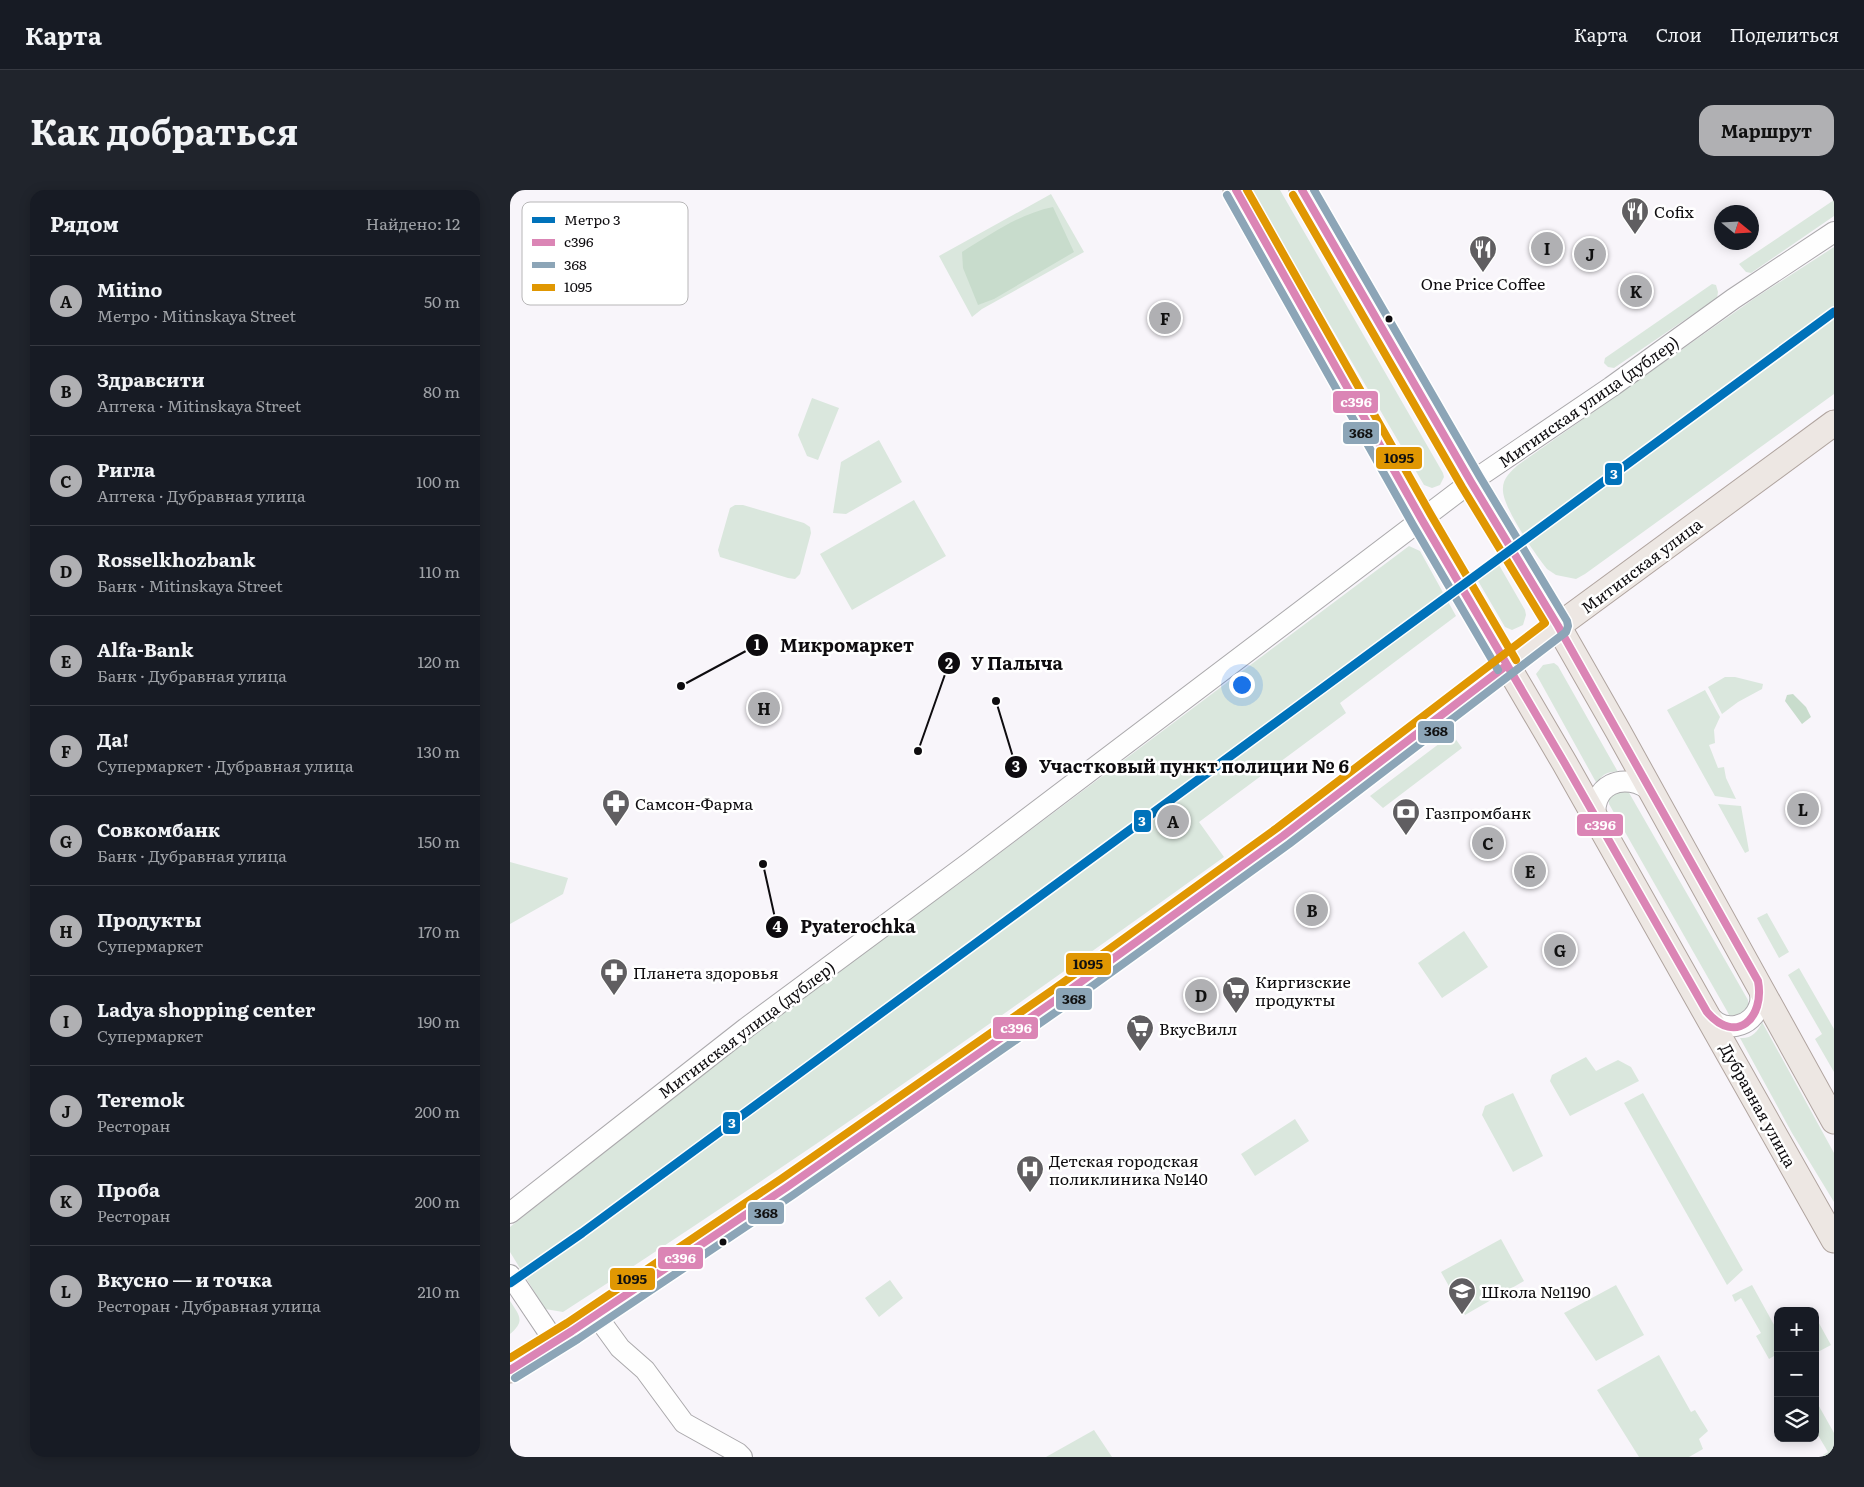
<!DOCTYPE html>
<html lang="ru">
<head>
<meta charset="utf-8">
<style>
	:root { --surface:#171b24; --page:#20242c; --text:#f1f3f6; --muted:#9ea1a6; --line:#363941; --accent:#b0b0b3 }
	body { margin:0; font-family:Literata,serif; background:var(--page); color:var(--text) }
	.controls { position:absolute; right:15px; bottom:15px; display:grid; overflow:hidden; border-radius:10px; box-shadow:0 2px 12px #0003 }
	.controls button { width:45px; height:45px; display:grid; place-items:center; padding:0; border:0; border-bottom:1px solid var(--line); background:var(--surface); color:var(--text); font:25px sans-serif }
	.compass { position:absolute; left:1204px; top:15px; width:45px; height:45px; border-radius:50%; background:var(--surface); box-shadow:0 2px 12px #0003; rotate:108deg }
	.you { position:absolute; left:731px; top:494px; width:18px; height:18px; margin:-12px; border:4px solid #fff; border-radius:50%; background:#1a73e8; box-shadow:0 0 0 8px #1a73e833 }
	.badge { display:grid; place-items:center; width:32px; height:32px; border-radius:50%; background:var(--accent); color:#111; font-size:16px; font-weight:700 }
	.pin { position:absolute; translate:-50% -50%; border:2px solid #fff; box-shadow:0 1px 5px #0006 }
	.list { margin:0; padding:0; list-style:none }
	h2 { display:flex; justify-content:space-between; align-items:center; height:65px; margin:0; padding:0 20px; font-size:21px }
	h2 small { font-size:16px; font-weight:400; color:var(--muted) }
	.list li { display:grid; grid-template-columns:32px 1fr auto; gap:15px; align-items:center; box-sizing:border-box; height:90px; padding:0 20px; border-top:1px solid var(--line) }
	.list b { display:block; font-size:19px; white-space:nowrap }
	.list p { margin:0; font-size:16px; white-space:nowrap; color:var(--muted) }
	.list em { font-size:16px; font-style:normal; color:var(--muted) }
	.icon { flex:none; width:28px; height:28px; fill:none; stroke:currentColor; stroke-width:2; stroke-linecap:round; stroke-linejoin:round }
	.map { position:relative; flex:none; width:1324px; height:1267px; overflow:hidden; border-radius:15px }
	header { display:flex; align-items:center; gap:30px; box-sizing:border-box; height:70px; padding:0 25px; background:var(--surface); border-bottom:1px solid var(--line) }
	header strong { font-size:24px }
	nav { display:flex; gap:28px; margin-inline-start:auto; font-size:18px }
	.intro { display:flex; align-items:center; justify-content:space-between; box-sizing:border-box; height:120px; padding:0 30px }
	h1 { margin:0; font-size:35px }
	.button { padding:12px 22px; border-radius:15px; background:var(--accent); color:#111; font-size:18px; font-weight:700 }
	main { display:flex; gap:30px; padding:0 30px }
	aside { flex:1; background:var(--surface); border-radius:15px; box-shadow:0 2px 12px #0003 }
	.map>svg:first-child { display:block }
	.green { fill:#dae7dd }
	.forest { fill:#c8dccc }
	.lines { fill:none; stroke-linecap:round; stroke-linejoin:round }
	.minor-casing { stroke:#aba9ac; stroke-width:22 }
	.major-casing { stroke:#b0a49f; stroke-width:27 }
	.minor { stroke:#fefefe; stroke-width:20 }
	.major { stroke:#ede7e3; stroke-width:25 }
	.bus-1-casing { stroke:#fff; stroke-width:11 }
	.bus-2-casing { stroke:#fff; stroke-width:11 }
	.bus-3-casing { stroke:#fff; stroke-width:11 }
	.bus-1 { stroke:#db85b5; stroke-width:8 }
	.bus-2 { stroke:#8ca5b7; stroke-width:8 }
	.bus-3 { stroke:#e09702; stroke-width:8 }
	.metro-1-casing { stroke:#fff; stroke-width:12 }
	.metro-1 { stroke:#0072ba; stroke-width:9 }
	.bus-dot { fill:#0e0c0f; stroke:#fff; stroke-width:2 }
	.labels { text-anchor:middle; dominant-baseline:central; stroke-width:5; stroke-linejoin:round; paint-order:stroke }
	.poi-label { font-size:16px; fill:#0e0c0f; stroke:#fff; text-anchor:start }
	.street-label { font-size:16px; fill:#0e0c0f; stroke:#fff }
	.key { fill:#fff; stroke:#b7b6b7; stroke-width:1 }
	.key-label { font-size:14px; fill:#0e0c0f }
	.leader { fill:none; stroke:#0e0c0f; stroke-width:2 }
	.callout-dot { fill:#0e0c0f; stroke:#fff; stroke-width:2 }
	.mark-label { font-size:15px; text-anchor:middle; font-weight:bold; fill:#fff }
	.callout-label { font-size:18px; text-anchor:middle; font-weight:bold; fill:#0e0c0f; stroke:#fff; stroke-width:5; stroke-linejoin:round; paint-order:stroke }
	.line-badge { stroke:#fff; stroke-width:2 }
	.badge-label { font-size:14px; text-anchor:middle; font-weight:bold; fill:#fff }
	.pale-badge-label { font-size:14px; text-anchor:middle; font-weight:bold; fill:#111 }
</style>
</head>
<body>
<header>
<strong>Карта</strong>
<nav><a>Карта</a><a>Слои</a><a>Поделиться</a></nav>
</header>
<div class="intro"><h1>Как добраться</h1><a class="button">Маршрут</a></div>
<main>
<aside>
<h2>Рядом<small>Найдено: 12</small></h2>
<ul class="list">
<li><span class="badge">A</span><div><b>Mitino</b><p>Метро · Mitinskaya Street</p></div><em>50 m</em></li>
<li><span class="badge">B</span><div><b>Здравсити</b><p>Аптека · Mitinskaya Street</p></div><em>80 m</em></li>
<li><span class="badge">C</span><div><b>Ригла</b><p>Аптека · Дубравная улица</p></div><em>100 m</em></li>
<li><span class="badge">D</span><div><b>Rosselkhozbank</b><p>Банк · Mitinskaya Street</p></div><em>110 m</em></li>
<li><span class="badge">E</span><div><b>Alfa-Bank</b><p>Банк · Дубравная улица</p></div><em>120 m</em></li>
<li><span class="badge">F</span><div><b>Да!</b><p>Супермаркет · Дубравная улица</p></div><em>130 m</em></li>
<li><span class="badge">G</span><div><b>Совкомбанк</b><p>Банк · Дубравная улица</p></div><em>150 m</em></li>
<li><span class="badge">H</span><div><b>Продукты</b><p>Супермаркет</p></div><em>170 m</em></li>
<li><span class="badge">I</span><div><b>Ladya shopping center</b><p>Супермаркет</p></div><em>190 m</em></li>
<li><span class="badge">J</span><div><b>Teremok</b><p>Ресторан</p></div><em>200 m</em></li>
<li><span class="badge">K</span><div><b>Проба</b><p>Ресторан</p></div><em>200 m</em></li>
<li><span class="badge">L</span><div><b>Вкусно — и точка</b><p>Ресторан · Дубравная улица</p></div><em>210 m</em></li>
</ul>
</aside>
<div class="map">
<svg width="1324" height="1267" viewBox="0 0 1324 1267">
	<rect width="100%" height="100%" fill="#f8f5fa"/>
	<path class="green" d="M741,0H770L933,283L934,287L930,295L922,298L914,295Z
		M541,4L574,62L472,119L462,127L429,66Z
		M1324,10V26L1241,83L1236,82L1229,74Z
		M1324,57V204L1075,384L1066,389L1046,385L1037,379C1025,364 994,319 993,301C992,289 1000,282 1008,275L1245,108Z
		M1202,94L1206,95L1208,102L1207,108L1104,178L1098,177L1094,173L1095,168Z
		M302,208L329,218L308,270L297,266L288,245Z
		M369,250L392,292L336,324L323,323L331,272Z
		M404,310L436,366L342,420L310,364Z
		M225,315H233L294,333L300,337L301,343L290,384L285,389L278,388L210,367L208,360L220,318Z
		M899,356L910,361L946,426L830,513L836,523L689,632L714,667C497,823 278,977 53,1122L35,1119L0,1062V1037L213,869L366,752L450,693Z
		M985,368L1015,420L1016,425L1013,435L1002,440L995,437L964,384Z
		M1044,473L1048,476L1108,582C1098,581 1091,585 1087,594L1026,484L1033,475Z
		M1215,487H1225L1253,494L1252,499L1228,512L1212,524L1198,497Z
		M1195,500L1210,527L1204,540L1205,553L1199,555L1208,578L1214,577L1216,588L1226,609L1205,606L1157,520Z
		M942,544L952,558L873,618L860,606Z
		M1118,601L1238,810V819L1227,826L1219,825L1217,821L1099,614V607L1105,602Z
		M1208,614L1231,616L1239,661L1235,663Z
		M0,672L58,688L53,704L0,734Z
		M1257,723L1279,762L1269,768L1247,728Z
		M954,741L978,777L932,808L908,773Z
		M1289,778L1324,839V882L1305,849L1312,844L1278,785Z
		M1252,832L1324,963V1012L1282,943L1230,848C1241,849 1248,842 1252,832Z
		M1076,867L1086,881L1108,870L1121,877L1129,891L1060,926L1040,891L1042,885Z
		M1003,903L1033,966L1003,982L972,925L975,916Z
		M1133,903L1233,1080L1217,1095L1114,913Z
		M785,929L799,951L745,986L731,964Z
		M991,1049L1014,1091L955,1125L931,1082Z
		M380,1090L393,1108L369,1127L355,1108Z
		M1106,1095L1134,1145L1086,1171L1054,1123Z
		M1242,1095L1268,1142V1173L1264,1166L1259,1169L1246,1146L1251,1143L1231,1108L1225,1112L1222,1105Z
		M0,1111C9,1125 16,1131 0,1144Z
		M1305,1126L1321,1155L1306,1163L1305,1162Z
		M1149,1165L1181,1222L1185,1220L1198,1241L1189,1249L1193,1259L1179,1267H1129L1087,1200Z
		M1305,1209L1324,1243V1267H1315L1313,1265L1318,1262L1305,1240Z
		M584,1240L602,1267H536Z"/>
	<path class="forest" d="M543,17L564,62L484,109L468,115L453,78L452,62C481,44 509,24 543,17Z
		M1283,504L1296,517L1301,527L1292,534L1275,511L1277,505Z"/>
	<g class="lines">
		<g class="minor-casing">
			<path id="minor" d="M1087,633C1077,596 1115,578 1143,603
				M1197,822C1211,845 1243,839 1250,813C1251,807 1250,800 1249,794
				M0,1023L236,838L460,672L961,292L1101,197L1223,109L1324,42
				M0,1085L45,1152
				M86,1125L110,1158L135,1180L174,1233L228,1263L232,1267"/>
		</g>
		<g class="major-casing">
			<path id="major" d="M726,0L912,330L1054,572L1324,1050
				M792,0L961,292L1048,436L1108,541L1324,931
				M0,1180L62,1141L277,997L550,807L773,646L1048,436L1324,233"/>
		</g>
		<use href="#minor" class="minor"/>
		<use href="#major" class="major"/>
		<g class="bus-1-casing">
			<path id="bus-1" d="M726,0L912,330L1054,572L1197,822C1226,856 1255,828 1248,791L1048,436L961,292L792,0
				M0,1180L62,1141L277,997L550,807L773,646L997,475"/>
		</g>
		<g class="bus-2-casing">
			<path id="bus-2" d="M717,5L903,335L988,480
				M5,1188L68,1149L283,1005L556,815L779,654L1056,442L1058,436L1057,431L970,287L804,0"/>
		</g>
		<g class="bus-3-casing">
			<path id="bus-3" d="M737,0L921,325L1006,470
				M0,1168L57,1133L271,989L544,799L767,638L1035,433L952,297L783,5"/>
		</g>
		<use href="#bus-1" class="bus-1"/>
		<use href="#bus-2" class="bus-2"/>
		<use href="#bus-3" class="bus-3"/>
		<g class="metro-1-casing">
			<path id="metro-1" d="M0,1093L72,1043L1324,122"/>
		</g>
		<use href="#metro-1" class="metro-1"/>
	</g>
	<defs>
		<g id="restaurant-pin" transform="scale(1.4375)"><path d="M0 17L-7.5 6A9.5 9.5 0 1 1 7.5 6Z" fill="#605e61" stroke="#fff"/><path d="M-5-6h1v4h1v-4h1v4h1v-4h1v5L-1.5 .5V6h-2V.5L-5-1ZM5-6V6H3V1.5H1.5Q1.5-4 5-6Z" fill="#fff"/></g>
		<g id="pharmacy-pin" transform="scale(1.4375)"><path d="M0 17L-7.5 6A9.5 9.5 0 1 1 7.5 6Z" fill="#605e61" stroke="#fff"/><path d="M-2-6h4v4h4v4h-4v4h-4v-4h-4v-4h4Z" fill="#fff"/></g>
		<g id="bank-pin" transform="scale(1.4375)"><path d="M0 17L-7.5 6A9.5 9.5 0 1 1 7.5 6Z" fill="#605e61" stroke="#fff"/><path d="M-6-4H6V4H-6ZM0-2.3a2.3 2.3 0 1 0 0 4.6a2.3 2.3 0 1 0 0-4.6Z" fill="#fff"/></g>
		<g id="supermarket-pin" transform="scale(1.4375)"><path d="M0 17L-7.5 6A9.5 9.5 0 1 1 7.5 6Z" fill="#605e61" stroke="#fff"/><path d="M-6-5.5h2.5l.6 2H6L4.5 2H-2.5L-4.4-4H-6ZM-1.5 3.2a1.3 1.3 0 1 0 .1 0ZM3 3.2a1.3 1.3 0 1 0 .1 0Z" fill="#fff"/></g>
		<g id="hospital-pin" transform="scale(1.4375)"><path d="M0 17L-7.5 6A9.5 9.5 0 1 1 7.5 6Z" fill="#605e61" stroke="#fff"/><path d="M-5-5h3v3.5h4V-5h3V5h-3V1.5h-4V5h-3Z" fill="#fff"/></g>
		<g id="school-pin" transform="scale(1.4375)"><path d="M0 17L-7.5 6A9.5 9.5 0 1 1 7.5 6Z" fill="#605e61" stroke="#fff"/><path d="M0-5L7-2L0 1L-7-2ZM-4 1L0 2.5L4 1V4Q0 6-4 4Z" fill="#fff"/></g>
	</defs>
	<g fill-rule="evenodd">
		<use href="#restaurant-pin" x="1125" y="21"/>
		<use href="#restaurant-pin" x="973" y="59"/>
		<use href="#pharmacy-pin" x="106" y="613"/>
		<use href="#bank-pin" x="896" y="622"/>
		<use href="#pharmacy-pin" x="104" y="782"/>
		<use href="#supermarket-pin" x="726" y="800"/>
		<use href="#supermarket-pin" x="630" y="838"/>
		<use href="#hospital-pin" x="520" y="979"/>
		<use href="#school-pin" x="952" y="1101"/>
	</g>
	<g class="bus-dot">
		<circle cx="879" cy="129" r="4.5"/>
		<circle cx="213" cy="1052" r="4.5"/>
	</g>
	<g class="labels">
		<g class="poi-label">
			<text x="1144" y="21">Cofix</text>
			<text x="973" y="93" text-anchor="middle">One Price Coffee</text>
			<text x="125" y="613">Самсон-Фарма</text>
			<text x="915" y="622">Газпромбанк</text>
			<text x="123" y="782">Планета здоровья</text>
			<text x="745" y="791">Киргизские<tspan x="745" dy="18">продукты</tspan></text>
			<text x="649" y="838">ВкусВилл</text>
			<text x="539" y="970">Детская городская<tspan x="539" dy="18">поликлиника №140</tspan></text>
			<text x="971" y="1101">Школа №1190</text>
		</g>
		<g class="street-label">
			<text transform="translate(1078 211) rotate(-35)">Митинская улица (дублер)</text>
			<text transform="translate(1131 375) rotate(-37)">Митинская улица</text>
			<text transform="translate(236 839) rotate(-37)">Митинская улица (дублер)</text>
			<text transform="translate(1249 915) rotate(61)">Дубравная улица</text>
		</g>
	</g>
	<rect x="12" y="12" width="166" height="103" rx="8" class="key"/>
	<rect x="22" y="27" width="23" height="6" fill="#0072ba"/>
	<rect x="22" y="49" width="23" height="7" fill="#db85b5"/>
	<rect x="22" y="72" width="23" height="6" fill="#8ca5b7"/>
	<rect x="22" y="94" width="23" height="7" fill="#e09702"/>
	<g class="key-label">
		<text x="54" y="35">Метро 3</text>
		<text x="54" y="57">с396</text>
		<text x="54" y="80">368</text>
		<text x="54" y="102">1095</text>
	</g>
	<path class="leader" d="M171 496L247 455M408 561L439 473M486 511L506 577M253 674L267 737"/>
	<g class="callout-dot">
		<circle cx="171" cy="496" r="5"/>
		<circle cx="408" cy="561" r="5"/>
		<circle cx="486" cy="511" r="5"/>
		<circle cx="253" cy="674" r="5"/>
		<circle cx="247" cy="455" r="12"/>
		<circle cx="439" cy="473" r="12"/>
		<circle cx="506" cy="577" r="12"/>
		<circle cx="267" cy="737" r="12"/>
	</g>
	<g class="mark-label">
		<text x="247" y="460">1</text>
		<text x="439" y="479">2</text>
		<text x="506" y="582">3</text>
		<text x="267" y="742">4</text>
	</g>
	<g class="callout-label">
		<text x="337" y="462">Микромаркет</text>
		<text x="507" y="480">У Палыча</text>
		<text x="684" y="583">Участковый пункт полиции № 6</text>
		<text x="348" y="743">Pyaterochka</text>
	</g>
	<g class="line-badge">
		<rect x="822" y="200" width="47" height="24" rx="5" fill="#db85b5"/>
		<rect x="832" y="231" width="38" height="24" rx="5" fill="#8ca5b7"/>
		<rect x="865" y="256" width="48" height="24" rx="5" fill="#e09702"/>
		<rect x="1094" y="272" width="19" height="24" rx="5" fill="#0072ba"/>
		<rect x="907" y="530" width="38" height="24" rx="5" fill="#8ca5b7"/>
		<rect x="623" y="619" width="19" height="24" rx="5" fill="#0072ba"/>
		<rect x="1066" y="623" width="48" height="24" rx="5" fill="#db85b5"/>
		<rect x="555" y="762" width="47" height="24" rx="5" fill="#e09702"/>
		<rect x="545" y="797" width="38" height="24" rx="5" fill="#8ca5b7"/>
		<rect x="482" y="826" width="47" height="24" rx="5" fill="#db85b5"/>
		<rect x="212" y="921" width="19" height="24" rx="5" fill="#0072ba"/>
		<rect x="237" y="1011" width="38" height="24" rx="5" fill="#8ca5b7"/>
		<rect x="147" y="1056" width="47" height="24" rx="5" fill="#db85b5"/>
		<rect x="99" y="1077" width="47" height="24" rx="5" fill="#e09702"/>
	</g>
	<g class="badge-label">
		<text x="846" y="217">с396</text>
		<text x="1104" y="289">3</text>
		<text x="632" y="636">3</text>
		<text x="1090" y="640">с396</text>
		<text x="506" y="843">с396</text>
		<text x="222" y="938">3</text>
		<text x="170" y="1073">с396</text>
	</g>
	<g class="pale-badge-label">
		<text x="851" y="248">368</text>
		<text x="889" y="273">1095</text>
		<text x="926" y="546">368</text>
		<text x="578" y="779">1095</text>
		<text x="564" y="814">368</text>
		<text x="256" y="1028">368</text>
		<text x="122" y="1094">1095</text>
	</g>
</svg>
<div class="controls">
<button>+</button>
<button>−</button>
<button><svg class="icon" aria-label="layers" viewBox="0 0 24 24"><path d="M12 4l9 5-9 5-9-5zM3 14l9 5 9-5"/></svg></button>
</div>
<svg class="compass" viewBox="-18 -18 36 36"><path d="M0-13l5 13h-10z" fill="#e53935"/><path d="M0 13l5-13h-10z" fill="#9ea1a6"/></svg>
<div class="you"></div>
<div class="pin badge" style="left:663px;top:631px">A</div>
<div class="pin badge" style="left:802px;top:720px">B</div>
<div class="pin badge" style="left:978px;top:653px">C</div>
<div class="pin badge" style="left:691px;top:805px">D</div>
<div class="pin badge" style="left:1020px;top:681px">E</div>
<div class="pin badge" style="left:655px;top:128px">F</div>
<div class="pin badge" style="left:1050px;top:760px">G</div>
<div class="pin badge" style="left:254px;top:518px">H</div>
<div class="pin badge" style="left:1037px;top:58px">I</div>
<div class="pin badge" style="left:1080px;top:64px">J</div>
<div class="pin badge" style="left:1126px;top:101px">K</div>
<div class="pin badge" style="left:1293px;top:619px">L</div>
</div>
</main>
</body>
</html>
